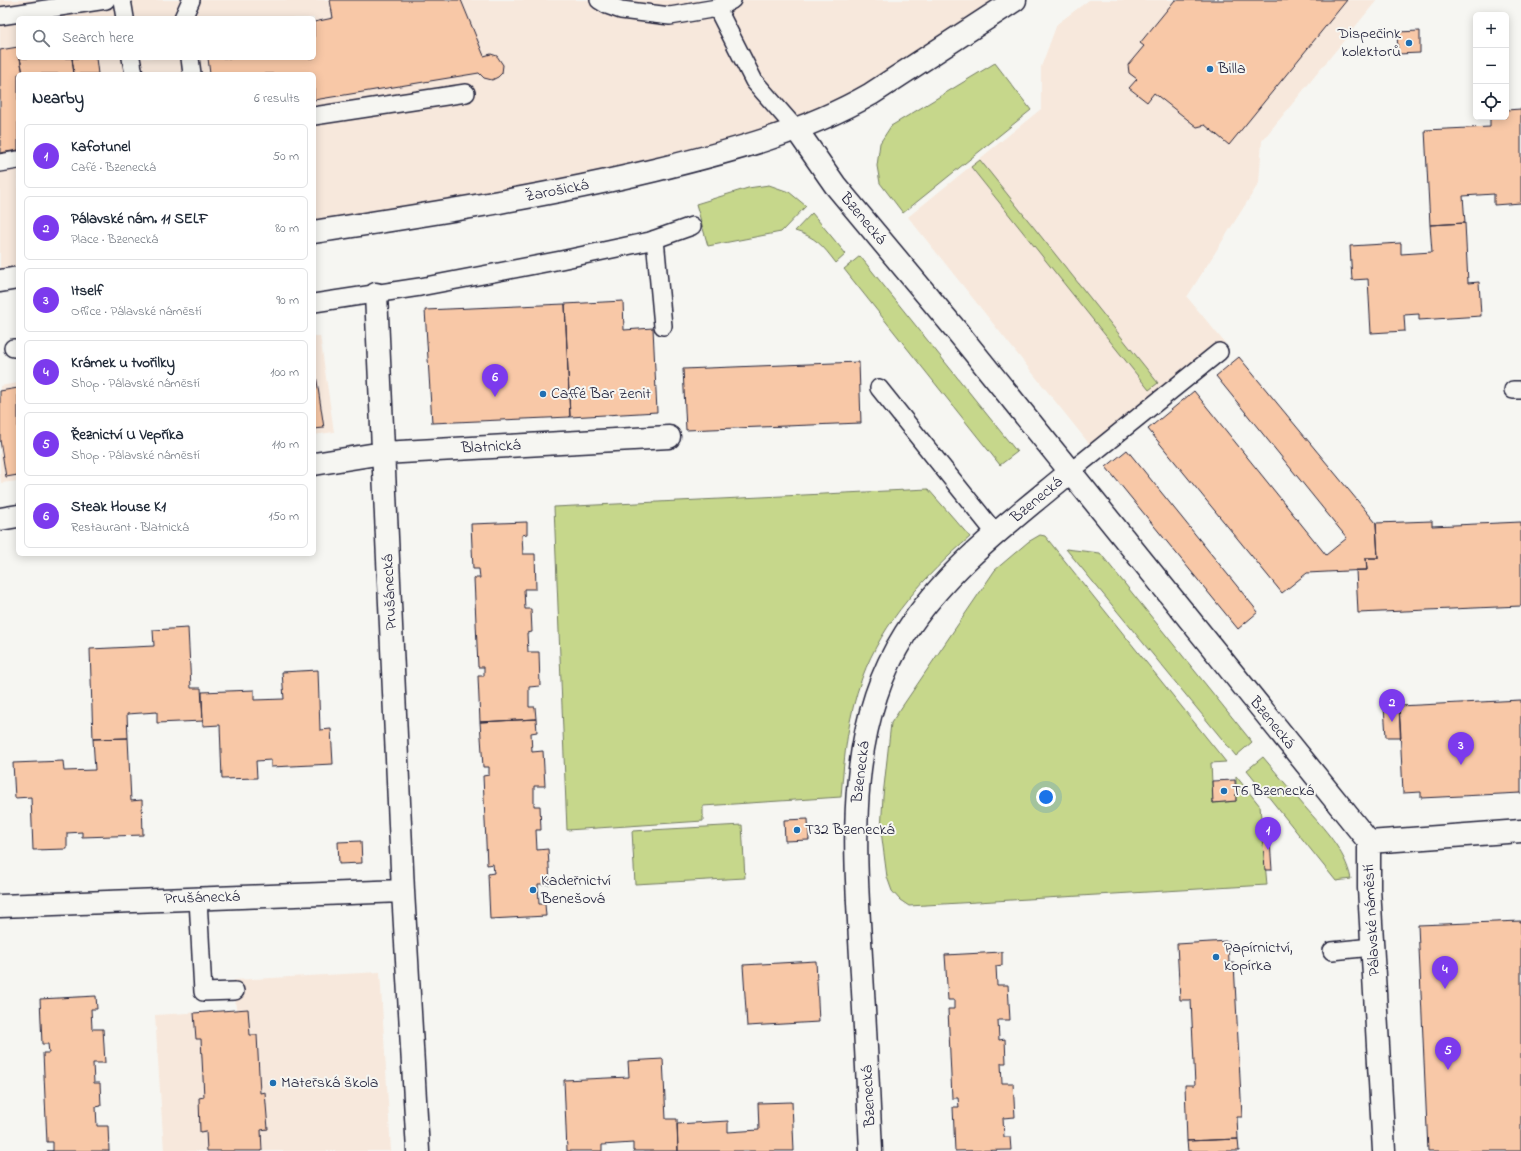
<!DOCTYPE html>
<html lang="en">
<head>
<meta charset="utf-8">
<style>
	:root { --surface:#fff; --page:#f2f2f3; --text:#1f2937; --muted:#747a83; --line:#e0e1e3; --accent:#7c3aed }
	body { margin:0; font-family:"Indie Flower",sans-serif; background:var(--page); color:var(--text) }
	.controls { position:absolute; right:12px; top:12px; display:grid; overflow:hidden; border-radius:6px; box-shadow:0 2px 10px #0003 }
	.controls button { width:36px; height:36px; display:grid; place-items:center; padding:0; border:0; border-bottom:1px solid var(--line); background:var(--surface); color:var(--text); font:20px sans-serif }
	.you { position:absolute; left:1046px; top:797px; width:14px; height:14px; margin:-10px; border:3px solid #fff; border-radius:50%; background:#1a73e8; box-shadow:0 0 0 6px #1a73e833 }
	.badge { display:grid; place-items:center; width:26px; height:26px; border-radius:50%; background:var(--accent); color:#fff; font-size:13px; font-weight:700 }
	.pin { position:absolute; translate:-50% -33px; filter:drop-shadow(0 1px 2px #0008) }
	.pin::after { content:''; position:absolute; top:21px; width:14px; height:12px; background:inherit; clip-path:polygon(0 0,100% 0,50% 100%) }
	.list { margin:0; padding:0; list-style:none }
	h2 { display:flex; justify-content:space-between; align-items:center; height:52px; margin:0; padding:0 16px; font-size:17px }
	h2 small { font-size:13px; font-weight:400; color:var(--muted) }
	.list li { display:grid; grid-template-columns:26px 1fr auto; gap:12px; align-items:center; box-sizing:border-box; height:64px; margin:0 8px 8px; padding:0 8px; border:1px solid var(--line); border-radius:6px }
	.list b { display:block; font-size:15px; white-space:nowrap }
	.list p { margin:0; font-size:13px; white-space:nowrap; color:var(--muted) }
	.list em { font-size:13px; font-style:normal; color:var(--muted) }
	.icon { flex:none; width:22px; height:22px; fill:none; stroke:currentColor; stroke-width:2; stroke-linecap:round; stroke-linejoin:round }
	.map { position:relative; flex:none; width:1521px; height:1151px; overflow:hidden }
	.search { position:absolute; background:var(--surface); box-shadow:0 2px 10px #0003; left:16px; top:16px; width:300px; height:44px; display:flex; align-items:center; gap:10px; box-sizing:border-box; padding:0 14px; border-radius:6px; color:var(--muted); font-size:15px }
	.panel { position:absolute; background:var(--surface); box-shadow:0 2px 10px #0003; left:16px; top:72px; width:300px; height:484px; border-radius:6px }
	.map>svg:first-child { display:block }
	.built { fill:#f7e8dc; fill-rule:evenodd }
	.green { fill:#c6d78b; stroke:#747c63 }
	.building { fill:#f8c8a7; stroke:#22223b }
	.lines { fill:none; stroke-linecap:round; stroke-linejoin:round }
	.lane-casing { stroke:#22223b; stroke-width:20 }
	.street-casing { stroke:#22223b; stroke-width:25 }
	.secondary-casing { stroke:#22223b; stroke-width:25 }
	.lane { stroke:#f6f6f2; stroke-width:17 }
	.street { stroke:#f6f6f2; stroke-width:22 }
	.secondary { stroke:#f6f6f2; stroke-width:22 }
	.poi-dot { fill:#1f6fb2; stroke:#f6f6f2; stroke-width:1.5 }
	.labels { text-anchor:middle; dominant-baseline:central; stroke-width:4; stroke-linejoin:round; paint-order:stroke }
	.poi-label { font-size:16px; fill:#22223b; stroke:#f6f6f2; text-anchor:start }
	.street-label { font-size:16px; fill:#22223b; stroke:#f6f6f2 }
</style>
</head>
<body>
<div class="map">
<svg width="1521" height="1151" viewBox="0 0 1521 1151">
	<rect width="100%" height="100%" fill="#f6f6f2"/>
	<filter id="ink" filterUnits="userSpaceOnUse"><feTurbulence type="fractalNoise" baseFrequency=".025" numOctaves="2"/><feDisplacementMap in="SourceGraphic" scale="8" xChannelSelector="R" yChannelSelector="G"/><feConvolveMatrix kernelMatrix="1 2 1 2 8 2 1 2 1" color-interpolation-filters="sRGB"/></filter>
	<g filter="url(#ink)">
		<path class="built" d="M0,0H1015L871,94L704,158L314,232V74H18V278L0,281ZM18,18H314V58H18Z
			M1089,0H1377L1262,141L1259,183L1187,297L1225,343L1091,446L908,217L1041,109V67L1057,24Z
			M314,336H320L334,432L314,435Z
			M18,383V481L1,483L0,475V386Z
			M380,972L391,1151H164L155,1015L236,1010L234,980Z"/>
		<path class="green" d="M995,63L1031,110L903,213L880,183L877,166L880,143L891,126Z
			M980,160L1158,383L1149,390L971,167Z
			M769,185L789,192L806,206L781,232L708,246L696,204L748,188Z
			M812,213L846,254L836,263C823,246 816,237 795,231Z
			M860,256L1017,452L1000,465L844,269Z
			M928,489L970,537C925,576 883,621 862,678C848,716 844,757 841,797L703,806V821L567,830L554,507Z
			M1040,535L1045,536L1226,762L1211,763L1213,803L1236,801V776L1260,806L1267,885L909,906L900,900L892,891L887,877L881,831L883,796L891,723L995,570L1028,542Z
			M1066,549L1100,553L1252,742L1236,756Z
			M1263,757C1277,774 1291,790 1305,807C1324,829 1345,850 1351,879L1336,881L1247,770Z
			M742,825L745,878L635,884L632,831Z"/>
		<path class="building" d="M330,0H461L484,56L491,54L497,56L503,65L502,73L498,77L492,80L484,78L479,73L314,100V74H210L208,58H314V22L333,18Z
			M1175,0H1347L1229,145L1205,125L1197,127L1154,93L1147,102L1129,88L1137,79L1129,73L1128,65L1144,46L1140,43Z
			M1420,31V53L1398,54L1397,32Z
			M18,47V58H20L23,74H18V150L0,153V50Z
			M20,58H72L74,74H23Z
			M72,58H96L98,74H74Z
			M1521,109V203L1494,205V194L1463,196L1465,223L1430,225L1425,130L1490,127V117H1506V110Z
			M1465,223L1468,283L1479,282L1481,316L1419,320V314L1404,315L1405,331L1371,333L1368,279L1352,280L1350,246L1401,243V254L1432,252L1430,225Z
			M623,301L624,330L653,328L657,412L570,417L565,304Z
			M565,304L570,417L432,423L425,310Z
			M1239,357L1376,523L1378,558H1366L1367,570L1307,573L1282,593L1148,429L1194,391L1326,555L1347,538L1216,376Z
			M314,361L324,428L314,429Z
			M859,362L861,423L686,430L683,369Z
			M18,388V475L6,477L0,440V391Z
			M1127,450L1258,612L1238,629L1106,467Z
			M1432,521V526L1521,522V606L1358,613L1356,570H1367L1366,558H1378L1376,523Z
			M527,522V534L522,535L523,554H535L536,589H524L525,609H531L532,632L527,633L528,652H539L540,686L529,687V707H535L536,719L480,722L478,676H484V667H478L474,578H480L479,569H473L471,524Z
			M188,628L191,688H201L203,721L157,723V712L127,714L128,738L93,739L90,649L154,646L153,630Z
			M318,670L320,730L331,729L333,764L271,767V760L256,761L257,778L222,779L220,725L203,726L202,692L254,690V700L284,699L282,672Z
			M1521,700V793L1421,798V792L1403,793L1399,706Z
			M1384,706H1399L1401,737H1386Z
			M536,719L537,732L531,733L532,752L543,751L545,786H534V806H540L541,830H536L537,850L548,849L550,884H538L539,904H545L546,916L490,919L488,874L494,873L493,864L487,865L483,776L489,775V767H483L480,722Z
			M128,738L131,801L142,800L143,835L82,837V832L67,833V849L33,850L31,797L15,798L13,763L63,761L64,771L95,770L93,739Z
			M1235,780L1236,801L1213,803L1212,781Z
			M808,819L809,840L785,841L784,820Z
			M1262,827H1269L1272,870H1265Z
			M361,841L362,863L339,864L338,842Z
			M1521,921V1151H1428L1418,925Z
			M1228,941L1229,963H1234L1242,1117H1237L1238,1139L1187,1141L1185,1085H1195L1191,1000H1180L1177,944Z
			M1002,952V965L996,966L997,985H1008L1010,1020H998L999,1040L1005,1039L1006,1063H1001L1002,1083H1013L1015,1117L1003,1118L1004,1137H1010L1011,1150L955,1151L953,1107H959L958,1098H952L948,1009H954V1000H948L945,955Z
			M816,961L819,1022L747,1026L743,965Z
			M96,996L97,1009H91L92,1029H103L105,1063H93L94,1083H100L101,1106L96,1107L97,1126H108L109,1151H47H53V1142H47L43,1053H49L48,1044H42L40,999Z
			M248,1009L250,1035H257L260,1093L265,1092L268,1129L261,1130L262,1151H207L206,1131L200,1132L199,1098L204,1097L201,1039H196L194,1013Z
			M663,1059L666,1119H677L678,1151H633V1143L602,1145V1151H567L564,1080L629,1077L628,1061Z
			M792,1102L794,1151H678L677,1124L728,1121V1132L759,1130L758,1103Z
			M1238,1139L1239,1151H1188L1187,1141Z"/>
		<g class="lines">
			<g class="lane-casing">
				<path id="lane" d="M122,0L125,18
					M599,0L607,5L621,10L670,16L717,8L732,0
					M717,8L754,81L796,129
					M0,16L106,0
					M183,18L191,0
					M131,58L134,74
					M190,58L192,74
					M314,116L466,93
					M0,163L18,160
					M655,239L663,326
					M314,303L420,287L561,260L650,241L692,226
					M13,348H18
					M879,388L996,534
					M1513,390H1521
					M1070,472L1219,352
					M198,899L203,992L235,991
					M1332,951L1372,947"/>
			</g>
			<g class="street-casing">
				<path id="street" d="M796,129L835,185L956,330L1369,842
					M376,294L403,891L418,1151
					M314,464L383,453L669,437
					M0,519L18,516
					M1369,842V888L1384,1151
					M1369,842L1521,831
					M0,906L403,891
					M871,1151C868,1086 865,1022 861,957C855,849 844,730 905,634C946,569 1011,521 1070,472"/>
			</g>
			<g class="secondary-casing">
				<path id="secondary" d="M314,232C429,214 543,197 655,170C729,152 805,132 871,94L1015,0
					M0,281L18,278"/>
			</g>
			<use href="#lane" class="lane"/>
			<use href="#street" class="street"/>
			<use href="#secondary" class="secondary"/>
		</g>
	</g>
	<g class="poi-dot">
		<circle cx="1409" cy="43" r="4"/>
		<circle cx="1210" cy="69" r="4"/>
		<circle cx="543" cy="394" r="4"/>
		<circle cx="1224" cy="791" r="4"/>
		<circle cx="797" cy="830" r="4"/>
		<circle cx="533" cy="890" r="4"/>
		<circle cx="1216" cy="957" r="4"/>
		<circle cx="273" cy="1083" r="4"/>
	</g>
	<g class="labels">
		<g class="poi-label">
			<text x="1401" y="34" text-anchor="end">Dispečink<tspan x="1401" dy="18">kolektorů</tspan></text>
			<text x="1218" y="69">Billa</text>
			<text x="551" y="394">Caffé Bar Zenit</text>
			<text x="1232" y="791">T6 Bzenecká</text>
			<text x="805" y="830">T32 Bzenecká</text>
			<text x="541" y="881">Kadeřnictví<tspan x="541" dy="18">Benešová</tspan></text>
			<text x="1224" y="948">Papírnictví,<tspan x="1224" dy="18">kopírka</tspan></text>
			<text x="281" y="1083">Mateřská škola</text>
		</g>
		<g class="street-label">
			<text transform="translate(557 191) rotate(-11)">Žarošická</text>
			<text transform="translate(863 219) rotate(50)">Bzenecká</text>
			<text transform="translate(491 447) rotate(-3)">Blatnická</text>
			<text transform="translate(1037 500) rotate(-40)">Bzenecká</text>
			<text transform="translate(390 592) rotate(-93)">Prušánecká</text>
			<text transform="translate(1272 723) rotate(51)">Bzenecká</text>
			<text transform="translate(861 772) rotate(-83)">Bzenecká</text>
			<text transform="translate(202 898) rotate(-2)">Prušánecká</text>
			<text transform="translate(1372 920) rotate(-93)">Pálavské náměstí</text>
			<text transform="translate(869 1096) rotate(-93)">Bzenecká</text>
		</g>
	</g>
</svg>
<div class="controls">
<button>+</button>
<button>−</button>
<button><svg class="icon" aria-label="locate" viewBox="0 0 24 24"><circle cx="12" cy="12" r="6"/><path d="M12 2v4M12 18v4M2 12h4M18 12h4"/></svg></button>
</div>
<div class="you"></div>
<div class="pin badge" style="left:1268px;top:850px">1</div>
<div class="pin badge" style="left:1392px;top:722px">2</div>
<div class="pin badge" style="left:1461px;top:765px">3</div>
<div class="pin badge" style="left:1445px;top:989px">4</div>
<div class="pin badge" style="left:1448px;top:1070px">5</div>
<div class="pin badge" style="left:495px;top:397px">6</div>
<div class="search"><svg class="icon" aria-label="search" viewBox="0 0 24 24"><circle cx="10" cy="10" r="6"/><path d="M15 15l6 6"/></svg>Search here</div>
<section class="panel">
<h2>Nearby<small>6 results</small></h2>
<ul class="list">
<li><span class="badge">1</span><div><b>Kafotunel</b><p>Café · Bzenecká</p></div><em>50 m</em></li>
<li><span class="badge">2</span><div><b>Pálavské nám. 11 SELF</b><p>Place · Bzenecká</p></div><em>80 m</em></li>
<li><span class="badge">3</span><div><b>Itself</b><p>Office · Pálavské náměstí</p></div><em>90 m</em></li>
<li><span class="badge">4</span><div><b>Krámek u tvořilky</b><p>Shop · Pálavské náměstí</p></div><em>100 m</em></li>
<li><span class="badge">5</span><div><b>Řeznictví U Vepříka</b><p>Shop · Pálavské náměstí</p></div><em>110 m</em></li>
<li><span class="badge">6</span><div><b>Steak House K1</b><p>Restaurant · Blatnická</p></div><em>150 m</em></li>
</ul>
</section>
</div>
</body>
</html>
